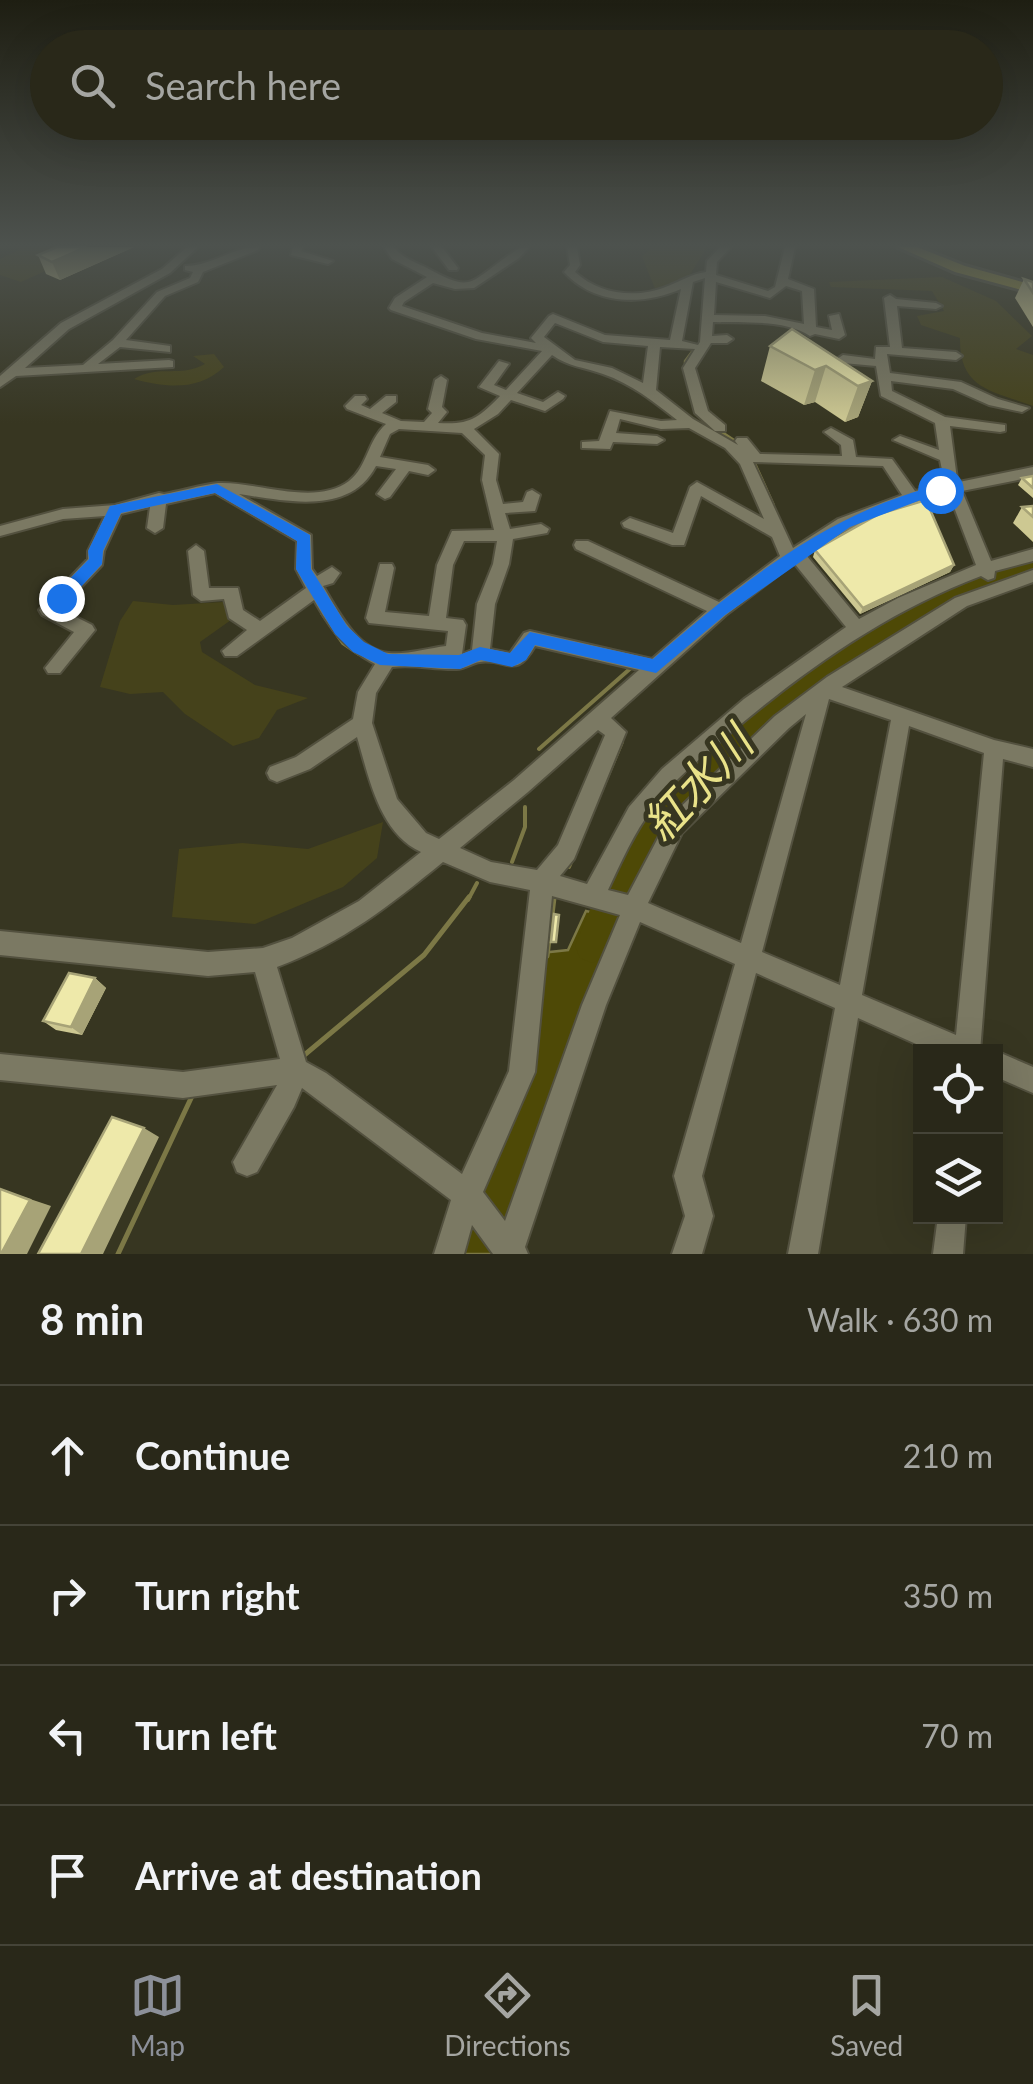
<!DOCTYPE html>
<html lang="en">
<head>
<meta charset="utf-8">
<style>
	:root { --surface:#292819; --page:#353426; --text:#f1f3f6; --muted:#a5a6a2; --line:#454438; --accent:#8c9099 }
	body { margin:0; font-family:Lato,"Noto Sans JP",sans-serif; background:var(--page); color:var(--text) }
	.controls { position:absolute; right:30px; bottom:30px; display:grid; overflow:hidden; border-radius:0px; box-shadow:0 10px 40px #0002 }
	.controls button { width:90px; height:90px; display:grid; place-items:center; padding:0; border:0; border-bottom:2px solid var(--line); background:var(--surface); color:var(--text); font:50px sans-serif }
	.stop { position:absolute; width:30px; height:30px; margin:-22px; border:8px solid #1a73e8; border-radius:50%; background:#fff }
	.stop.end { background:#1a73e8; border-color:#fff; box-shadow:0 2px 10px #0008 }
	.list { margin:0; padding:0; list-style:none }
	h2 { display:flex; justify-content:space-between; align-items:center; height:130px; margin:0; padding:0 40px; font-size:42px }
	h2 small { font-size:32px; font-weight:400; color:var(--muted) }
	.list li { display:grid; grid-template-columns:65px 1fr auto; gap:30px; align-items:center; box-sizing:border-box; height:140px; padding:0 40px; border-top:2px solid var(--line) }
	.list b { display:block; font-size:38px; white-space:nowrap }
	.list em { font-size:32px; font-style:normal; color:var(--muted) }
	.icon { flex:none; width:55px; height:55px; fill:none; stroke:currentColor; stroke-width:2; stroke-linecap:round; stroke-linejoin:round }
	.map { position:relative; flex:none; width:1033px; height:1254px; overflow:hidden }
	.search { position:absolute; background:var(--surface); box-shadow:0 10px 40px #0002; left:30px; right:30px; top:30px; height:110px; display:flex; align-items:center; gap:25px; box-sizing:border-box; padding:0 35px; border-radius:55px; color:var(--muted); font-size:38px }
	.sheet { height:690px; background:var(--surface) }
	nav { display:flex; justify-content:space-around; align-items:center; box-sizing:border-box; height:140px; border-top:2px solid var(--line); background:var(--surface); font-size:28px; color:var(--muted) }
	nav a { display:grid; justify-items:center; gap:5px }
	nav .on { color:var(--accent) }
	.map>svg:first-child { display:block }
	.green { fill:#45421b }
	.water { fill:#4e4906; stroke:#7c7846; stroke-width:2.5 }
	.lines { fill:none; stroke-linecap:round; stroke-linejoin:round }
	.stream-far2 { stroke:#7c7846; stroke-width:2.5 }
	.stream-far1 { stroke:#7c7846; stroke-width:4 }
	.stream { stroke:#7c7846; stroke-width:5 }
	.river { fill:#4e4906; fill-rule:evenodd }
	.minor-casing { stroke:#53513f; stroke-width:4 }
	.major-casing { stroke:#53513f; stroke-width:6 }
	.minor { fill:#7b7963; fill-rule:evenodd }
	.major { fill:#9b943b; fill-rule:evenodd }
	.wall { fill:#cdc892 }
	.shaded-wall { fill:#a7a377 }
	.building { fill:#eee9aa; stroke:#a7a377; stroke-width:2.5 }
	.route { fill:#1a73e8 }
	.labels { text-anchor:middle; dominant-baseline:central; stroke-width:10; stroke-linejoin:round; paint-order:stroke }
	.near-water-label { font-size:45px; font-style:italic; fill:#e9e289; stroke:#373621 }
</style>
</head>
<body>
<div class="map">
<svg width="1033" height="1254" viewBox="0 0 1033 1254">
	<rect width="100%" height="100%" fill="#373621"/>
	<path class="green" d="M25,247H81L90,251L21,282L0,275V259Z
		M651,247H707L688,278L656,291L642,257Z
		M942,277L996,301L1032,336L1016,349L1033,355V406C992,391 959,389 960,338L921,325L917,316L944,311L932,291L831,287L829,282Z
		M214,354L224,367C198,391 167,388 134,379C159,364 180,378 205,364L193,356Z
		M133,601L173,605L223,602L231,620L200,642L202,652L255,685L308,698L277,710L259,738L233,746L185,714L163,692L130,694L100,687L120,621Z
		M383,822L377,858L343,887L255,924L172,917L179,849L242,843L308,849Z"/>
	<path class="water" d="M586,911L612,917L616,925L495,1254H456L525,1077L541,953L568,950Z"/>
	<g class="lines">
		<path class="stream-far2" d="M685,371V361L694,349"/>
		<path class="stream-far1" d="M716,429L737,443
			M754,463L773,505
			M322,613L343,643L359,654
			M539,749L632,667
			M512,862L525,827V807
			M569,867L622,742
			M468,900L477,883"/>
		<path class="stream" d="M547,956L554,898
			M302,1057L424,955L469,897
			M118,1254L193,1094"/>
		<path class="river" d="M1033,558V574C913,608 814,682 725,766C701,788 672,811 656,838C635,875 621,919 604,958L592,963L580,958L575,946C589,912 617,843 637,815C658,787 687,764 713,741C809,655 908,591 1033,558Z"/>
		<g class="minor-casing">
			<path id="minor" d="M187,247H198L170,273L69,329L25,368L83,365L113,340L157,292L190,278L193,272L185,270V266C211,266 233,247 259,247L258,250L203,272L198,282L165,296L126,340L170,346V352L120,347L98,364L169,360L173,361V367L16,376L0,387V376L61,323L162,269Z
				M293,247H303L301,251L333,261L328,264L291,255Z
				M384,247H394C402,258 415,262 427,268C472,292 467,285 509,255C517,250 519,247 529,247L519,258L474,288L455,289L433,283L404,302L402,306L482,333L536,343L531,338L549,316L553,314L605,335L670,340L681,289C642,306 594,305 564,272L570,265L567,247H577L580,265L575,272C600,295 637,299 668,286C681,281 691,274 706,272L707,261L720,247H731L717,262L716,275L768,291L775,287L785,247H795L788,279L814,289L816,327L832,330L829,316L839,314L845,335L839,339L815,334L810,336C785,319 743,323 713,322L712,336L727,335L733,339L727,343H711L695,368L708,411L725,425V431H715L695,413L683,368L695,349L660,347L656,390L693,419L738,445L735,441L737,438H747L760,454L842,456L841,445L824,432L831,428L853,440L856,457L892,459L915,491L945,485L940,460L893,440L900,436L939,450L935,423L881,396L876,366L843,363L837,359L843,355L875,359L876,347H890L884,298L890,295L896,299L936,303L942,306L936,309L897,306L902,348L956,352L962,356L956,360L887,354L890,373L961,382L998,399L1029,408L1022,412L989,405L953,389L891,381L892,391L945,417L1005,425V431L1000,432L950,426L957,479L959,482L1033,467V477L962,491L991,561L1033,549V561L995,571L994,578L988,580L981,576C886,612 806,669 729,734C702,757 673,780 652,809C634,833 621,862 608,890L628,895L668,819L775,716L827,677L955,598L1033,570V582L967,606L842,687L994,740L1033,749V767L1003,759L980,1052H934L858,1018L818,1254H788L835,1008L756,973L702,1176L713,1216L702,1254H672L685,1216L674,1176L735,964L640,922L606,1005L525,1247L528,1254H493L472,1225L464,1254H434L451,1200L302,1088L294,1107L257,1172L247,1176L237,1172L233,1162L277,1085L183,1098L0,1080V1054L183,1072L280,1059L255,972L208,976L0,955V931L208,952L263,948L292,938L359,901L421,852C379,833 369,777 357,737L310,769L277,782L270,779L267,773L270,767L296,757L353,719L358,692L375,664C342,646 332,631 314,600L237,656H225L222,651L247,630L229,618L224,599L201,601L193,595L188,551L196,545L204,551L209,588H238L243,610L260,621L306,588L296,569L297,541L215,493L166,504L163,528L155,533L147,528L150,507L121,514L104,551L102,565L60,609L92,625L95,630L60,673H48L45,668L74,632L42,615L39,610L88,559V551L105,516L63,519L0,536V526L63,509L115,505L159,493L164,494C182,491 200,485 218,483C256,481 315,507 349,481C368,466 367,441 386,424L347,409L345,406L355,396H365L367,399L361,405L370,409L386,396H396V402L382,413L401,421L424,422L432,413L428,409L435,380L441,376L447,380L442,407L447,412L438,423C469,425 478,419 500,396L479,387L499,361L509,364L494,385L506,390L542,351L476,339L391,310L389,308L395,298L427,277L392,259ZM705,278L700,342L698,345L682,341L693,282ZM716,282L770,298L786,286L802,291L804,324L765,316L714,315ZM555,323L603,342L648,346L643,383L612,368L575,360L544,337ZM552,355C569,367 584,367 603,374C632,384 654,402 677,420L661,421L610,411L599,441L582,442V448L610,449L613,442L657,444L664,440L657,436L616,433L620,419L661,429L689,428L725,448L740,464L764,519L697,482L690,487L673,533L630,518L622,523L624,527L672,545H684L701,496L772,537L780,556L719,602L588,541H576L574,545L576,549L707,611L652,659L530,631L524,633L510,653L490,649L495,604L509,564L513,539L547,533L549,529L541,524L510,529L505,513L535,511L540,495L532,490L527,492L523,502L503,504L496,480L499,454L474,429L498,414L511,400L545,411L563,399L565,396L558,392L543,402L517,393ZM399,429L462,433L485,455L482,480L494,530L452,531L437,565L429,616L385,612L394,568L392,564H380L366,618L369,623L448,631L446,646C429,648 406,655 389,653C357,650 338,611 323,586L333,583L340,573L332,567L317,576L312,569L311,535L239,494C286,501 350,516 376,466L396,469L377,494L385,499L390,497L409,471L428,475L435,470L428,465L380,457L390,434ZM753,462L883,466L902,495L838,519L793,548ZM949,494L976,565L898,598L859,619L806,555C852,525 894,505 949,494ZM464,541H497L493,564L477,604L472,650L462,654L466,625L463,620L446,618L453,565ZM794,563L846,627L744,699L662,769L629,807L587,884L560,876L574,859L626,732L611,718L726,615ZM535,646L639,670L514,780L439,839L426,833L397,799L372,723L376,693L392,667C416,664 433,670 457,669C465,669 472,663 480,662C508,658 515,681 535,646ZM829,699L891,720L840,985L762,952ZM806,714L741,943L648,903L682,833L789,728ZM909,726L984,753L956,1035L862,995ZM598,730L605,735L558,845L537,870L491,862L460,848L528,792ZM443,862L490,882L530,890L509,1071L462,1174L326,1073L306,1062L277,967C344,942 389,906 443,862ZM552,896L620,915L582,1005L505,1221L483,1192L535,1072Z
				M432,247H442L458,268L457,270H449Z
				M996,1051L1033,1067V1093L996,1077Z
				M938,1216H966L963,1254H933Z"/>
		</g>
		<g class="major-casing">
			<path id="major" d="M898,247H917L965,266L1033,285V293L955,272Z"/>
		</g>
		<use href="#minor" class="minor"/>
		<use href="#major" class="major"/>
	</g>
	<path class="wall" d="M57,247H134L60,280L46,274L38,255Z
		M1024,279L1033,282V327L1015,298Z
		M770,346L872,381L858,417L845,422L815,402L804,405L761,381Z
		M1033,476V498L1018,485L1022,478Z
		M1033,506V542L1013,523L1022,507Z
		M815,550L954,565L950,572L860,614L813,557Z
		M95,978L106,988L82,1035L56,1030L43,1021Z"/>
	<path class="shaded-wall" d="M86,247H134L60,280L52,262Z
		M826,366L815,402L804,405L815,370Z
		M872,381L858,417L845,422L858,386Z
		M954,565L950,572L860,614L863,608Z
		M95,978L106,988L82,1035L71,1027Z
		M144,1128L159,1137L103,1254H81Z
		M0,1189L51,1206L27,1254H1Z"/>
	<path class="building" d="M57,247H86L52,262L38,255Z
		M1024,279L1033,282V293Z
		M792,329L872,381L858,386L826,366L815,370L770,346Z
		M1033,476V488L1022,478Z
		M926,500L954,565L863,608L815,550L879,514Z
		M1033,506V517L1022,507Z
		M554,914L559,915L556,942H551Z
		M69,973L95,978L71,1027L43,1021Z
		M112,1117L144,1128L81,1254H38Z
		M0,1189L30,1200L1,1254H0Z"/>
	<linearGradient id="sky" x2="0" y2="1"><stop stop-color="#1e1e12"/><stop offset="0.58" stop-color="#4d524e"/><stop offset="1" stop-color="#4d524e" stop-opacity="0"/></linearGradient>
	<rect width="1033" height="423" fill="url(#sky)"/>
	<path class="route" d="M217,484L310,535L311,569L347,626L364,642L388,654L459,655L480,647L510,653L530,632L653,659C738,585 828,512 940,485L947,490L850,527L725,615L656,673L535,645L526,660L512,667L481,660L460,669L380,665L353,652L335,634L296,569L297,541L215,493L121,513L103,551L102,564L67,602H55V594L89,559L88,551L110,506Z"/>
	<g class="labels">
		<g class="near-water-label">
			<text transform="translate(697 783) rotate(-47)">紅水川</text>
		</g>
	</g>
</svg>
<div class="controls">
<button><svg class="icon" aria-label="locate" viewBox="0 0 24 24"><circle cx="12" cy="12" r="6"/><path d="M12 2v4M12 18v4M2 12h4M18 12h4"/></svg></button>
<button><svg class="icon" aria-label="layers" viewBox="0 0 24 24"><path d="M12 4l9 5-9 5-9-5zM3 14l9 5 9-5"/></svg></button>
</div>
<div class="stop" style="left:940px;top:490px"></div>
<div class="stop end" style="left:61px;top:598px"></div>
<div class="search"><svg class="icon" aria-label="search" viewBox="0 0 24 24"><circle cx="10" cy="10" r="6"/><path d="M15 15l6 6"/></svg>Search here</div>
</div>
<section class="sheet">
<h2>8 min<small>Walk · 630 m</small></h2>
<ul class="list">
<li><svg class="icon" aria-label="ahead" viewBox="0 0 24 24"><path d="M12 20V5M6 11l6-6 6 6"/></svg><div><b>Continue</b></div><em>210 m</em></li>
<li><svg class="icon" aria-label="right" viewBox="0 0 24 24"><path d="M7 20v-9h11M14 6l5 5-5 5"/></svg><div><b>Turn right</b></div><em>350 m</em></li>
<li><svg class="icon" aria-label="left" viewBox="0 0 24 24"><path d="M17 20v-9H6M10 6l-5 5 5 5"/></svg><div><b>Turn left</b></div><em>70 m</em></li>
<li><svg class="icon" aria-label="arrive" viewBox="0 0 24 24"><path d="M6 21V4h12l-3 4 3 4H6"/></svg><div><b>Arrive at destination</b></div></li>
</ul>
</section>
<nav>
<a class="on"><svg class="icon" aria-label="map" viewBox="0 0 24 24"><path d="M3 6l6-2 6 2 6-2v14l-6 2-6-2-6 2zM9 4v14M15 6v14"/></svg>Map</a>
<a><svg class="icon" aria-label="directions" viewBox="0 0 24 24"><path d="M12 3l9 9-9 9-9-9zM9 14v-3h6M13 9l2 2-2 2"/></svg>Directions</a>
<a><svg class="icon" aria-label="saved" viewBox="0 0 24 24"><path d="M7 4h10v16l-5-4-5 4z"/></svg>Saved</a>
</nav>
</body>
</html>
